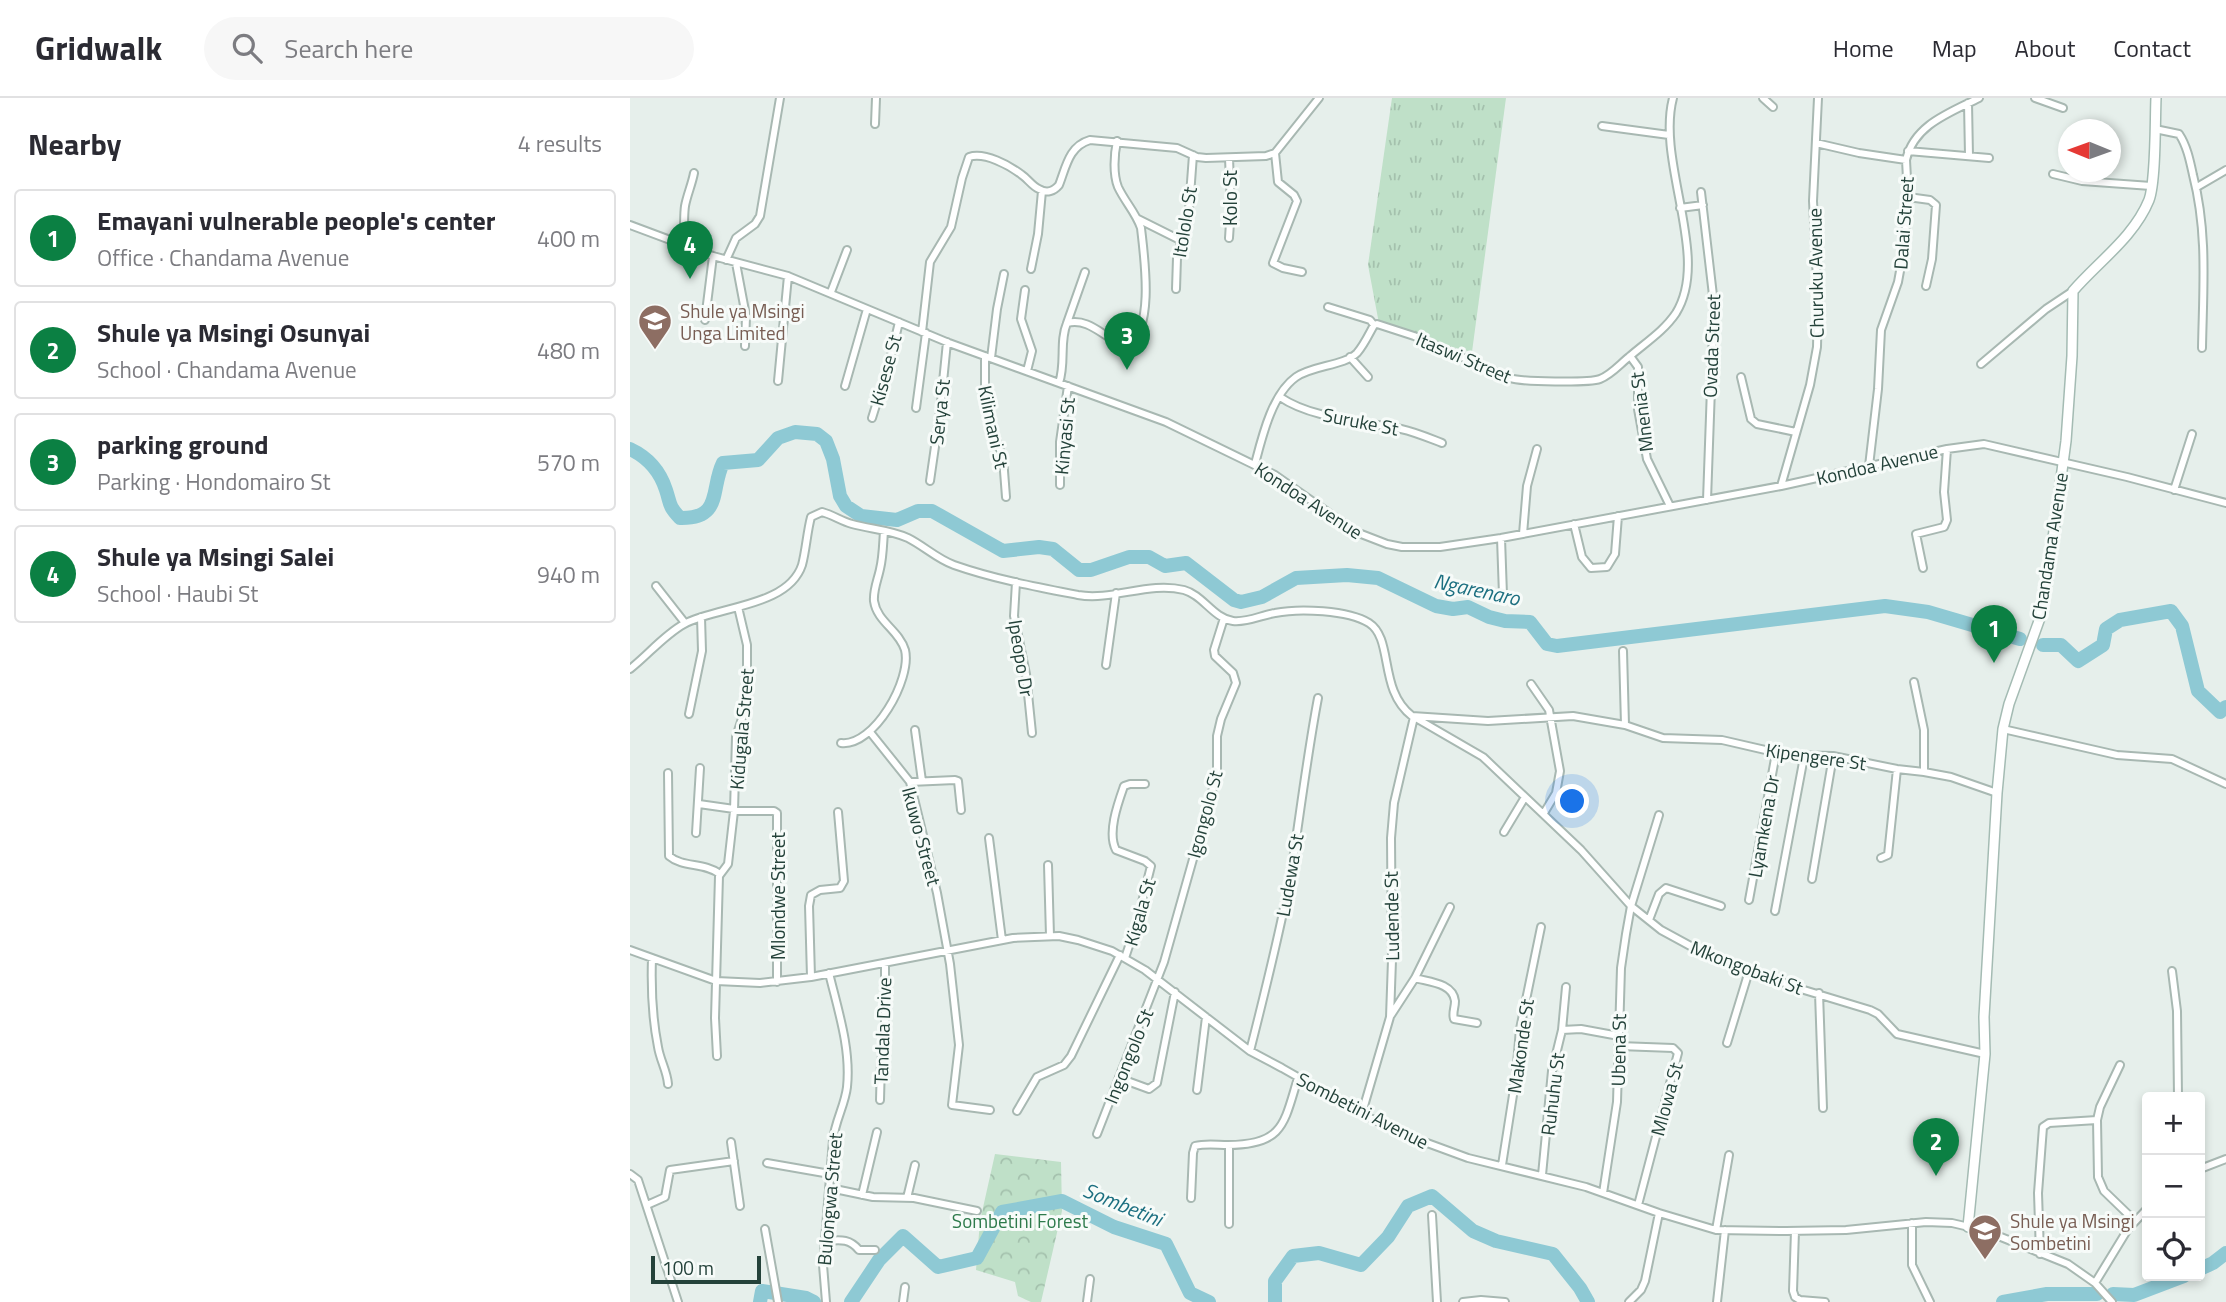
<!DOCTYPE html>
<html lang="en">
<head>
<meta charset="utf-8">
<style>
	:root { --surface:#fff; --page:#f7f7f7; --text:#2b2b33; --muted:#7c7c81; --line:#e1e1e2; --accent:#0b8043 }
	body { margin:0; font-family:"Titillium Web",sans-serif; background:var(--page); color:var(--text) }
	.controls { position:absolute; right:21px; bottom:21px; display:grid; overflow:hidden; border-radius:7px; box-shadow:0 4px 10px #0003 }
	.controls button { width:63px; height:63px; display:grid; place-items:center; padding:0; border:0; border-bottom:2px solid var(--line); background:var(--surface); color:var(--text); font:35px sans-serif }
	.compass { position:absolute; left:1428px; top:21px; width:63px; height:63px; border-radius:50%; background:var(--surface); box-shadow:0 4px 10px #0003; rotate:271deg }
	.scale { position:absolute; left:21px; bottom:18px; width:110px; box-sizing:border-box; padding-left:7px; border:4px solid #24423a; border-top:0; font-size:19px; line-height:24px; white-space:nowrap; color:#24423a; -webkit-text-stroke:5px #f7fbf9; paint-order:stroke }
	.you { position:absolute; left:943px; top:704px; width:24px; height:24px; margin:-18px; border:5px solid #fff; border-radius:50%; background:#1a73e8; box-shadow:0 0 0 10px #1a73e833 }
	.badge { display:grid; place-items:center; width:46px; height:46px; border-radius:50%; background:var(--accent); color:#fff; font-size:23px; font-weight:700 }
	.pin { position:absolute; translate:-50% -58px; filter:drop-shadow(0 2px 4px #0008) }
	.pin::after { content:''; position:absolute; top:37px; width:24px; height:21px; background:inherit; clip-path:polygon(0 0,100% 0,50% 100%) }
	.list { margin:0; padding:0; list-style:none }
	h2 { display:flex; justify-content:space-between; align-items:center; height:91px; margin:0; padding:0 28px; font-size:30px }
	h2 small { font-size:23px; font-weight:400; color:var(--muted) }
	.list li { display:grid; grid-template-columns:46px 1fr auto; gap:21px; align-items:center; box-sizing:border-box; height:98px; margin:0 14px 14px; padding:0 14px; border:2px solid var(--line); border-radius:7px }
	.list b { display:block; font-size:26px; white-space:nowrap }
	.list p { margin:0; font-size:23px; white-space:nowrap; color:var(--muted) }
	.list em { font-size:23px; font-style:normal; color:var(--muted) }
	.icon { flex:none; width:38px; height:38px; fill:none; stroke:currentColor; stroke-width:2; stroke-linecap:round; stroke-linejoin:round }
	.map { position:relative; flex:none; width:1596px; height:1204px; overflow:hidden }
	header { display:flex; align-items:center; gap:42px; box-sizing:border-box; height:98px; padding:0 35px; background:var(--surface); border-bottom:2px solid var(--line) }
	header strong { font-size:33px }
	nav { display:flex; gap:38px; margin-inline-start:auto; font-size:24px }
	.search { width:490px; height:63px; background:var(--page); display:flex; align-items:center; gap:18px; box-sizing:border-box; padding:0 24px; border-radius:38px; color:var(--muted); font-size:26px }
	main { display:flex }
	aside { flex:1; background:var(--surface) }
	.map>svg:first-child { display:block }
	.grass { fill:url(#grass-tufts) }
	.forest { fill:url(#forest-crowns) }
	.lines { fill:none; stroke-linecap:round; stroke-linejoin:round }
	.river { stroke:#8ec9d4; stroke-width:14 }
	.street-casing { stroke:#a8b8b2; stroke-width:10 }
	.secondary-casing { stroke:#a4bbb3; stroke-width:12 }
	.street { stroke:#fff; stroke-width:6 }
	.secondary { stroke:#fff; stroke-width:9 }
	.labels { text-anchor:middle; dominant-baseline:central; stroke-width:6; stroke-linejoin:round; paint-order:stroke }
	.street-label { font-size:19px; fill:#24423a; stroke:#f7fbf9 }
	.education-label { font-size:19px; fill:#785e54; stroke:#f7fbf9; text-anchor:start }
	.park-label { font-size:19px; fill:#2d7a4b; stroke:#f7fbf9 }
	.water-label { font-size:21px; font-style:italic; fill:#1c6f80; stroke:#f7fbf9 }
</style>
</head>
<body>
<header>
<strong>Gridwalk</strong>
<div class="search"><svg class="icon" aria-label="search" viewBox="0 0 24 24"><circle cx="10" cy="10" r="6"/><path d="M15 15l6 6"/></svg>Search here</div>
<nav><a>Home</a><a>Map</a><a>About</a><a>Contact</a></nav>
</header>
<main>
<aside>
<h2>Nearby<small>4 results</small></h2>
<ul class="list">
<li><span class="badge">1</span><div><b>Emayani vulnerable people's center</b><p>Office · Chandama Avenue</p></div><em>400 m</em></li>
<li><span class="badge">2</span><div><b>Shule ya Msingi Osunyai</b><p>School · Chandama Avenue</p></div><em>480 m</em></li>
<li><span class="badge">3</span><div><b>parking ground</b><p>Parking · Hondomairo St</p></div><em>570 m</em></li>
<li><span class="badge">4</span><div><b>Shule ya Msingi Salei</b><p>School · Haubi St</p></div><em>940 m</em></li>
</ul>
</aside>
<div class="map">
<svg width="1596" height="1204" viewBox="0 0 1596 1204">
	<defs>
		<pattern id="grass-tufts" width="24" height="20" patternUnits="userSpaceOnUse" patternTransform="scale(1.75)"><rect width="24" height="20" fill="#bfe0c8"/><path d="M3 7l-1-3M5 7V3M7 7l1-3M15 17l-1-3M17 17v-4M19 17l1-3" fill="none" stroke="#a4c1ad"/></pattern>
		<pattern id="forest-crowns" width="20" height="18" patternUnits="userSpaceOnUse" patternTransform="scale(1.75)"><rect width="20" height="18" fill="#bfe0c8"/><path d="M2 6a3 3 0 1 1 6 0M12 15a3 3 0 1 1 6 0" fill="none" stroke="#a4c1ad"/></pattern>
	</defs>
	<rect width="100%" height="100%" fill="#e6efeb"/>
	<path class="grass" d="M762,0H876L842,254L750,231L738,167Z"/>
	<path class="forest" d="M365,1056L431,1064L432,1113L411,1204H401L388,1198L385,1184L346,1172L350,1123Z"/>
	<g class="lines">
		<path class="river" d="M0,351C17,359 30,373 36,392C41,407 38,407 50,420C93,421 80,391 93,365L128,362L148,340L165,334L187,336L196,343L203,361L210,398L216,408L231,418L267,422L288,413H302L373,453L409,449L423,451L449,472H461L499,459H519L535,468L556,465L604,502L611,504L632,499L666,480L717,477L748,480L806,508L823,511L838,509L859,519L875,523L900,524L917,546L927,548L1255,508L1298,514L1390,541
			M1413,547H1431L1448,563L1473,547L1476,531L1490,522L1541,513L1552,528L1568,593L1590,614L1596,609
			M1570,1171L1583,1165L1596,1155
			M1483,1196L1504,1197L1554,1178
			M130,1204L132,1193L176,1200L184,1204
			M221,1204L249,1162L273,1138L308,1169L347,1160L372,1114L432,1103L484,1129L536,1146L560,1195L579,1204
			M645,1204V1183L663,1158L689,1155L731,1167L758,1139L778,1108L802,1098L843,1133L866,1143L923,1156L950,1190L958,1204
			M1373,1204L1417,1196H1467"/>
		<g class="street-casing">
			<path id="street" d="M1133,0L1143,9
				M1405,0L1433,10
				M1338,5L1339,58
				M245,26L246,0
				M972,28L1039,37
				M1525,31L1549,36C1557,48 1560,63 1563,77C1578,135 1573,191 1572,250
				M1186,45L1229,55L1276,62
				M1278,53L1359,60
				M645,55L648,84L664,97L667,103L643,165L653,170L672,174
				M1423,76L1452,83L1521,88
				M1567,89L1596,72
				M1071,94L1084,206L1077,402
				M1278,99L1300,102L1306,107L1302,161L1296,188
				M1050,110L1073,107
				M508,121L550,142
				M0,127L83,158L158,178L319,245L536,324L645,377L726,434L757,446L772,449H810L871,440L1151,388L1317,351L1354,346L1497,379L1596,405
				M599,140L601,109L599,60
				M50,147C56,133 53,122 55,108C57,97 62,86 64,75
				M96,162L106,140L125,126L130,118L150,0
				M106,165L116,218L115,248
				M401,171L408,136L412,93
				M546,191L547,160L559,111L563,57
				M395,192L391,221L402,253L397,273
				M201,194L217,152
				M698,209L740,222L744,227
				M75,222L83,158
				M437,225L455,174
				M292,234L300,164L321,129L332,80L339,59C355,54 379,67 392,77C398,81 402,88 409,91C417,96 424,93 429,87C436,69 439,48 460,42L547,50L567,59L576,60L636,58L645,55L689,0
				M355,258V291L361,328L373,360L376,399
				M1000,258L1008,269V311L1017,361L1040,408
				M720,259L738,279
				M361,260L367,211L374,176
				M1351,266L1416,211L1443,193
				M1111,279L1121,321L1127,326L1166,334
				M148,283L158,178
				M429,285C436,265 429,244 437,225C462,219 475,243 498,248C525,230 514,158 511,130C506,115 495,104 488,89C483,76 484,57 487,43
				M215,288L237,211
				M650,299C682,321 734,323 771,331C785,334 799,340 812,345
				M286,310L296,235
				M242,320L260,262L269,224
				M625,366C632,339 642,296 666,279C683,267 714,268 727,255C734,247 739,236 744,227L747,226L784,238L880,280C891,284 959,285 970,281C981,277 990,266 999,259C1015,245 1034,233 1046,215C1081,159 1026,65 1043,0
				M1239,368L1248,291L1251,232L1268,184L1274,151L1278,99L1276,62C1284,27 1319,15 1349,0
				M300,383L310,314L317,244
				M430,387V344L438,288
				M1151,388L1180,287L1187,249L1188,203L1183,103L1188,0
				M1544,392L1562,336
				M944,426L952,459L961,470L977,469L985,456L988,418
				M893,436L897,388L907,351
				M871,440L873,497
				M1293,470L1286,436L1314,429L1317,422L1314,394L1317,351
				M386,484L384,518L396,576L402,635
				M26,488L55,525
				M993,553L995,627
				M476,567L486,495
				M0,571C18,557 34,537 54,526C88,508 158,509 172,467C176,452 177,434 181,419L192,414C203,417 211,423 222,426C240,431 261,432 278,440C294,448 307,461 324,467C364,481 407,489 448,497C483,503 519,483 554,492C573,497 583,520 603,523C616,525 632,517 645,515C669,510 718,512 739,525C764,541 748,592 782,618L858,623L943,618L995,627L1033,640L1092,642L1157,657L1203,658L1267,671L1294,674L1321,679L1367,695
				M1284,584L1294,632V674
				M901,586L919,612L930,673L926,695L914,715
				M59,616L72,553L71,519
				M784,619L853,659L951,752L1001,808L1031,832L1077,857L1174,892L1240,912L1248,916L1267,936L1355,956
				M1373,631L1487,657L1542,661L1596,686
				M285,632L292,683
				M240,634L280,684L307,795L320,866L329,947L322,1007L360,1012
				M211,645C244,649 282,581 275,552C269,532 247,524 244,503C243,492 248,481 250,471C253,459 253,446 254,433
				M38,675L39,758C53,770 74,764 90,776
				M280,684L325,682L328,683L331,712
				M69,706L104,711
				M104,713H144L147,715V884
				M874,734L895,699
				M66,735L70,670
				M359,740L372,842
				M1251,760L1258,757L1267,671
				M418,767L420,838
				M1182,781L1203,658
				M1119,802L1146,655
				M1145,813L1174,659
				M1019,822L1029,796L1036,790L1091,808
				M0,852L86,883L130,885L181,879L383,840L429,838L448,842L482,853L515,872L620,953L652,970L740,1020L789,1042L838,1060L956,1089L1029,1115L1086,1132L1156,1133L1216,1132L1296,1124L1322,1125L1356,1133L1438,1166L1465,1185L1482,1204
				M22,860C21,890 22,919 28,949C30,962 37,973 38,986
				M495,860L507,824L521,768L515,763L486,752C477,735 488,705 494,688L500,686H515
				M1542,873L1547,913L1548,999
				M181,879L179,808L181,797L190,792L210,790L214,783L208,714
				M785,880C799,884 823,885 825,903C825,910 822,915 824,921L847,925
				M1189,895L1193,1010
				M761,917L785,880L820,809
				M932,932L936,889
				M1097,945L1119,873
				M989,948L1043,950L1048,955L1008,1107
				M620,953C635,894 650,835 661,775C670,717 677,658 688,600
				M87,958L85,920L89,778L98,766L104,713L106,639L116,608L117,593V547L108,509
				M1490,967L1470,1009L1467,1022L1468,1079L1474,1093L1504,1122
				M489,980L519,991L527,985L545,894
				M567,992L576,919
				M250,1002L251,964L255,939V865
				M387,1013L407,979L434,967L441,958L490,857
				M732,1015L760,919L762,862L761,740L764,705L784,619
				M467,1036L534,864L587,676V638L591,621L606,585L603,575L585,558L584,552L594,520
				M101,1044L110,1108
				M137,1065L200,1076
				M872,1067L886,978L890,931L911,829
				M1570,1071L1596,1061
				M0,1076L8,1082L48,1204
				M912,1077L922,973L932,932L951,931L989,938
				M200,1090L243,1099L284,1100L347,1113
				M973,1095L987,1004L991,870L996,836L1001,808L1029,717
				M232,1097L247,1034
				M277,1100L285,1067
				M561,1100L563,1055L565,1048C576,1045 587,1047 598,1047C654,1047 654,1025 668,980
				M17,1107L35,1099L40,1072L104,1063
				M802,1117L807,1204
				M1282,1125V1167L1300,1204
				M599,1126V1047
				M135,1131L148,1204
				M1086,1132L1099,1057
				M1165,1133L1163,1193L1165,1199L1170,1202L1195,1204
				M195,1143C210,1142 219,1140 229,1152H245
				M1410,1156L1408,1095L1413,1029L1419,1025L1467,1022
				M1465,1185L1498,1131L1517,1111
				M196,1204L193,1167L203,1042C205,1023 215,1007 217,989C221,951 208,912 199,875
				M273,1204L275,1189
				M457,1204L460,1181
				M833,1204L851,1202L875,1204
				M999,1204L1011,1192L1015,1183L1029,1115
				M1087,1204L1095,1132"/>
		</g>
		<g class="secondary-casing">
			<path id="secondary" d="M1338,1129L1355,956L1354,919L1367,695L1373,631L1379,606L1410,520L1417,485L1436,343L1442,258L1443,193C1468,164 1504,139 1519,102C1526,83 1525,23 1526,0"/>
		</g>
		<use href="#street" class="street"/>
		<use href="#secondary" class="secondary"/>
	</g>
	<defs>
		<g id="school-pin" transform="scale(1.75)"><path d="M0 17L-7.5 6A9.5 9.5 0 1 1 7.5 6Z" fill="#8d6e63" stroke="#f7fbf9"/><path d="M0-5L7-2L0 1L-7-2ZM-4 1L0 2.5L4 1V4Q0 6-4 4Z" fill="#fff"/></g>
	</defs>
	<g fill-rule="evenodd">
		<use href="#school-pin" x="25" y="223"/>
		<use href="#school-pin" x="1355" y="1133"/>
	</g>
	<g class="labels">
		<g class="street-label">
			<text transform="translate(599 100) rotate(-90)">Kolo St</text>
			<text transform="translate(554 124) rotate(-81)">Itololo St</text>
			<text transform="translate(1273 125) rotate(-86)">Dalai Street</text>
			<text transform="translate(1185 175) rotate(-91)">Churuku Avenue</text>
			<text transform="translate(1081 248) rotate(-88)">Ovada Street</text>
			<text transform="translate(834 259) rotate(23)">Itaswi Street</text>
			<text transform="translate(255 272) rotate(-75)">Kisese St</text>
			<text transform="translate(309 314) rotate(-84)">Serya St</text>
			<text transform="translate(1011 314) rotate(-97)">Mnenia St</text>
			<text transform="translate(731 323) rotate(11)">Suruke St</text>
			<text transform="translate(364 329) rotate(78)">Kilimani St</text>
			<text transform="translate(434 338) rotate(-85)">Kinyasi St</text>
			<text transform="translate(1247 366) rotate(-13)">Kondoa Avenue</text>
			<text transform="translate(679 402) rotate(33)">Kondoa Avenue</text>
			<text transform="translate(1419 448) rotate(-81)">Chandama Avenue</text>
			<text transform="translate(392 560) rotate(81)">Ipeopo Dr</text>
			<text transform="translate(111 631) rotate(-85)">Kidugala Street</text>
			<text transform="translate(1186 658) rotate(8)">Kipengere St</text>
			<text transform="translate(574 716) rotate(-75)">Igongolo St</text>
			<text transform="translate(1133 728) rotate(-80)">Lyamkena Dr</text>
			<text transform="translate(292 738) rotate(75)">Ikuwo Street</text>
			<text transform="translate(659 777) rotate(-80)">Ludewa St</text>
			<text transform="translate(147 798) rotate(-90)">Mlondwe Street</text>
			<text transform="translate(509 814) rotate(-74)">Kigala St</text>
			<text transform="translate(761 818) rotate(-91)">Ludende St</text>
			<text transform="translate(1117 869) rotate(21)">Mkongobaki St</text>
			<text transform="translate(252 933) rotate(-88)">Tandala Drive</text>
			<text transform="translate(890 948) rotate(-82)">Makonde St</text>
			<text transform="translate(988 952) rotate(-89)">Ubena St</text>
			<text transform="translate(498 958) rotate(-68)">Ingongolo St</text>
			<text transform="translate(922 996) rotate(-83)">Ruhuhu St</text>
			<text transform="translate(1036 1001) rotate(-75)">Mlowa St</text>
			<text transform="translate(733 1012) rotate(27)">Sombetini Avenue</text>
			<text transform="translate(199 1101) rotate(-85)">Bulongwa Street</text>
		</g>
		<g class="education-label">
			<text x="50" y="212">Shule ya Msingi<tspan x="50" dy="22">Unga Limited</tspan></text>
			<text x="1380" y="1122">Shule ya Msingi<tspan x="1380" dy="22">Sombetini</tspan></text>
		</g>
		<g class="park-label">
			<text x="390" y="1122">Sombetini Forest</text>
		</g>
		<g class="water-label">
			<text transform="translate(847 491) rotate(12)">Ngarenaro</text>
			<text transform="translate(493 1106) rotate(22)">Sombetini</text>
		</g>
	</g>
</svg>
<div class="controls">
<button>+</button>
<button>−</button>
<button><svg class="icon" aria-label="locate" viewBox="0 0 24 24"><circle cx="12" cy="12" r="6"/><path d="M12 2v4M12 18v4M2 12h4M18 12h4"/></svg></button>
</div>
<svg class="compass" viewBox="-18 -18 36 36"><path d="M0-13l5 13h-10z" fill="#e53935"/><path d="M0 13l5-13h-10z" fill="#7c7c81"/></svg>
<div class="scale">100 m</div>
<div class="you"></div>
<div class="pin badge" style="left:1364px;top:565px">1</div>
<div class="pin badge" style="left:1306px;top:1078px">2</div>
<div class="pin badge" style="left:497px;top:272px">3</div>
<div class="pin badge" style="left:60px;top:181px">4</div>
</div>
</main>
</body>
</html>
